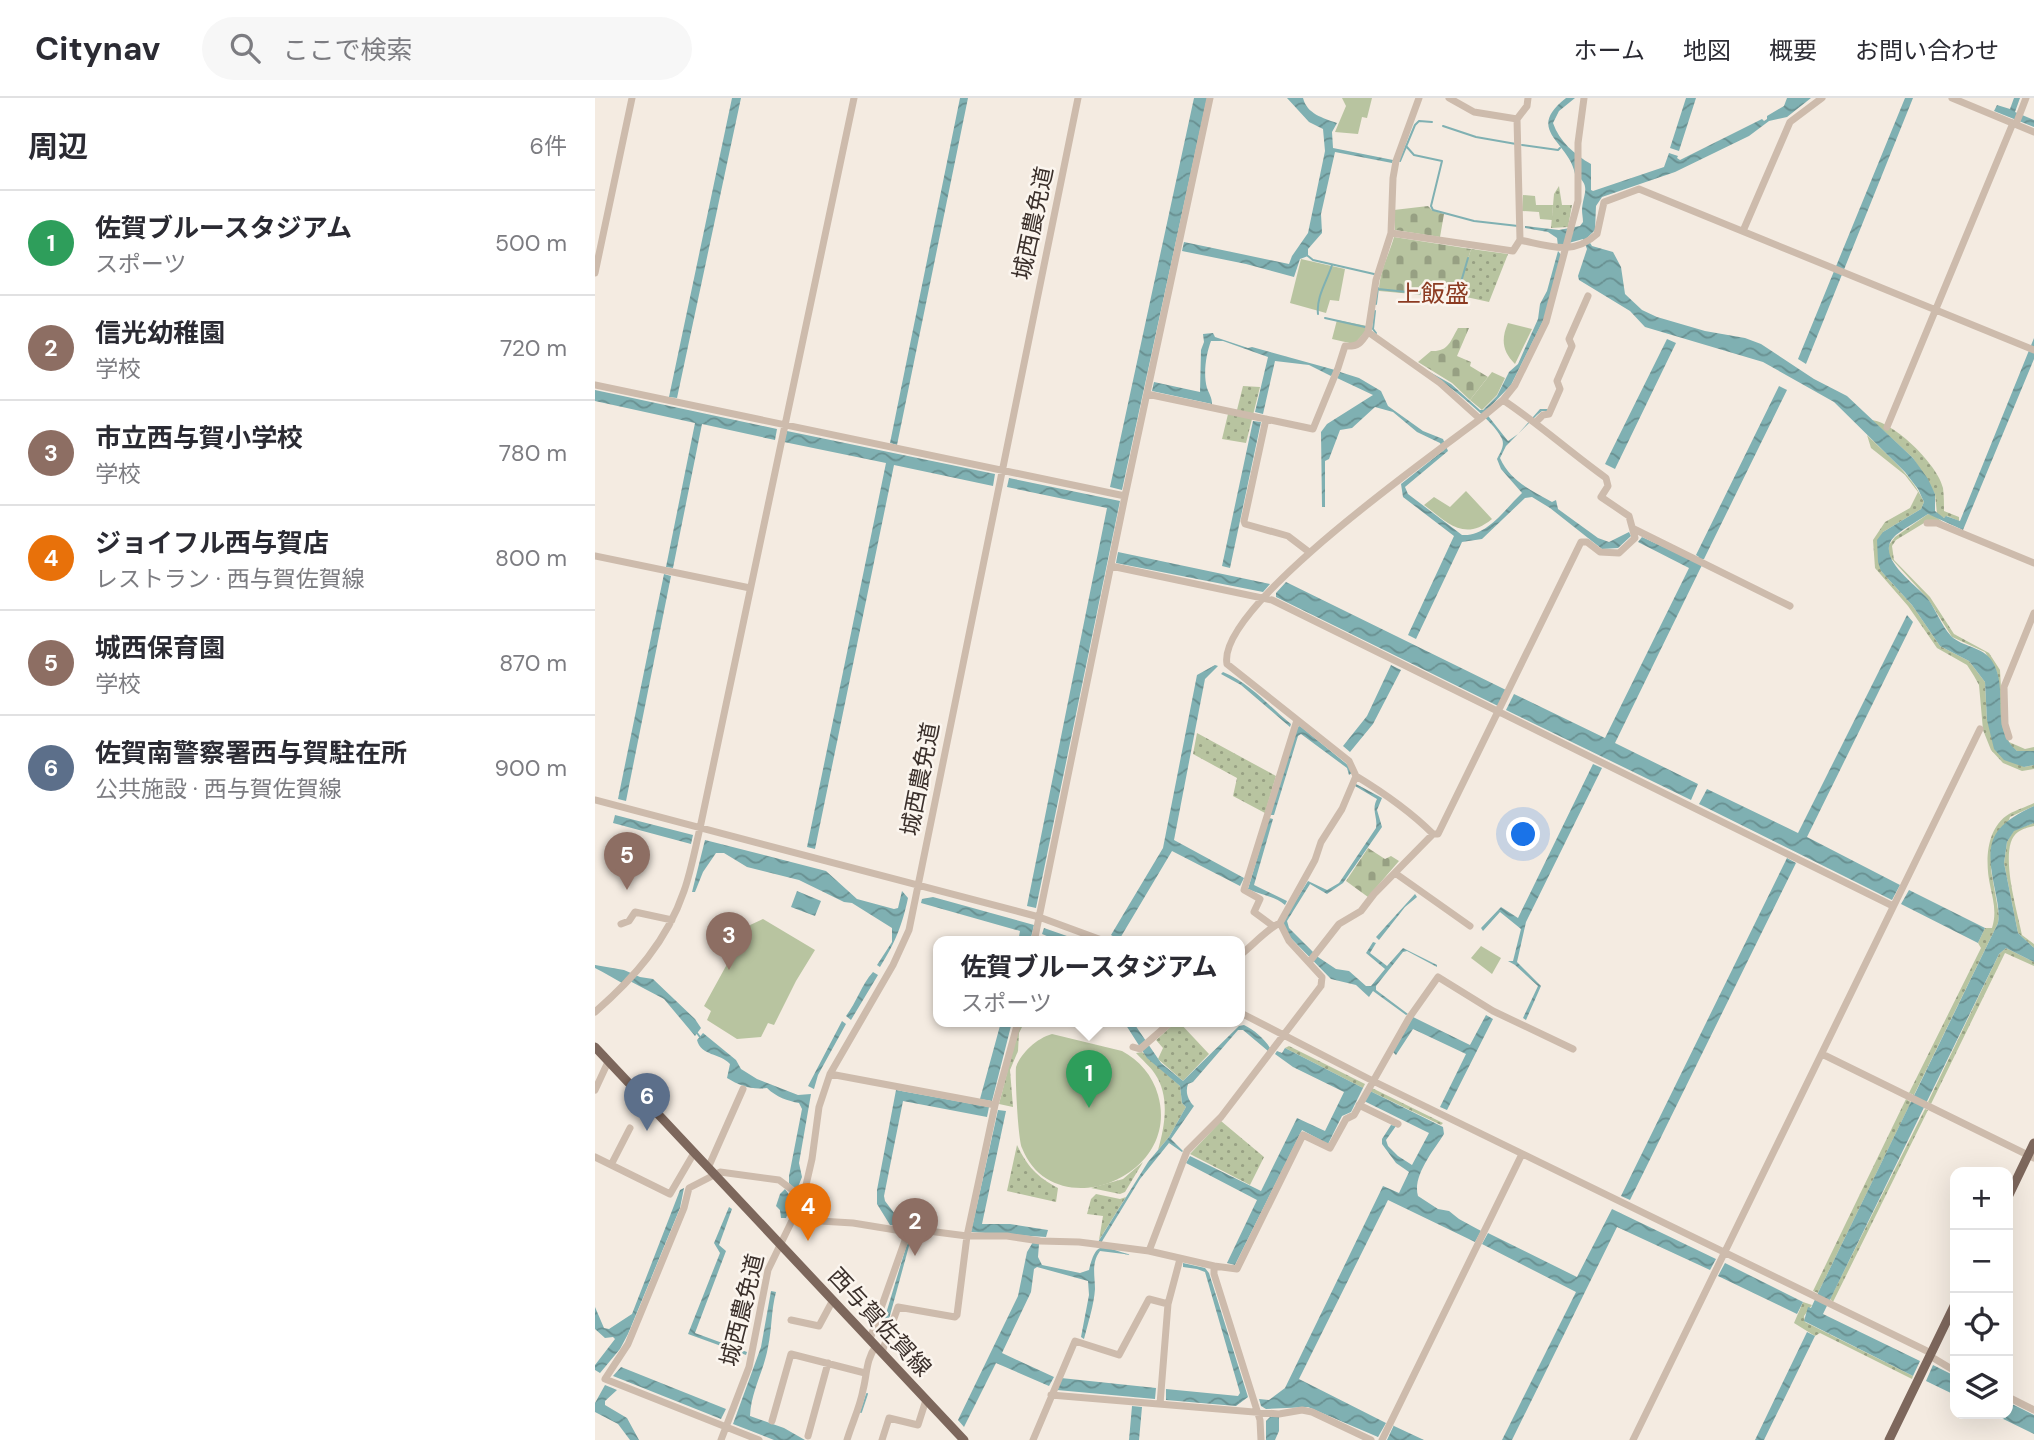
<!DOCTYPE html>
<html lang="ja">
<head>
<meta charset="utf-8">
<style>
	:root { --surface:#fff; --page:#f7f7f7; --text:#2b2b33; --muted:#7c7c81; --line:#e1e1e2; --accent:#1f5a5e }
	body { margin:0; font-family:"DM Sans","Noto Sans JP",sans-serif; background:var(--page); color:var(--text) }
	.controls { position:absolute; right:21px; bottom:21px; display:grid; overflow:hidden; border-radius:14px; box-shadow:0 7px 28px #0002 }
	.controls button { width:63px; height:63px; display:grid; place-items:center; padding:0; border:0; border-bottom:2px solid var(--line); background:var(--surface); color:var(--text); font:35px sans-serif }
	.you { position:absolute; left:929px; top:737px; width:24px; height:24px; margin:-18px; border:5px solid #fff; border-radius:50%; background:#1a73e8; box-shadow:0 0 0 10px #1a73e833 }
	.badge { display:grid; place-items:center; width:46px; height:46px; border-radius:50%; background:var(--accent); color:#fff; font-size:23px; font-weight:700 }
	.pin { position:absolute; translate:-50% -58px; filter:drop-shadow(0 2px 4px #0008) }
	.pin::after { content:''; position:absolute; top:37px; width:24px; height:21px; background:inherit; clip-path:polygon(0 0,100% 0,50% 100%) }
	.popup { position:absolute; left:338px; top:838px; width:312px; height:91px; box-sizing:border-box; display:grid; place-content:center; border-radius:14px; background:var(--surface); filter:drop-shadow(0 2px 5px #0005); font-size:23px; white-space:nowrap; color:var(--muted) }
	.popup b { font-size:26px; color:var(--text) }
	.popup::after { content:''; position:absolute; left:50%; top:100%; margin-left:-14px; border:14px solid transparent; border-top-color:var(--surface) }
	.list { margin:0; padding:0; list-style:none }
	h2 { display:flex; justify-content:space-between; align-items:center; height:91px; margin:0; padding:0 28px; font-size:30px }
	h2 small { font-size:23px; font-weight:400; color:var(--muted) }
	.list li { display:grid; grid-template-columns:46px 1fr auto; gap:21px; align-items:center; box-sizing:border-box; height:105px; padding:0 28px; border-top:2px solid var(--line) }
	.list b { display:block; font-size:26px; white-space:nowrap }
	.list p { margin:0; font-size:23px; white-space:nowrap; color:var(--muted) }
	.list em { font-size:23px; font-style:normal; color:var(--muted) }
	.icon { flex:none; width:38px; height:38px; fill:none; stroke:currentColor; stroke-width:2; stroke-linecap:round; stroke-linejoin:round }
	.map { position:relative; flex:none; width:1439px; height:1342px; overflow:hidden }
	header { display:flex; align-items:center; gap:42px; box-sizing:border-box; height:98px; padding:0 35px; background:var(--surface); border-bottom:2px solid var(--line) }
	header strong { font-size:33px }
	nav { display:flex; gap:38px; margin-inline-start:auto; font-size:24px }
	.search { width:490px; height:63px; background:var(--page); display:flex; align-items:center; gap:18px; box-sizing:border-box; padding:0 24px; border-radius:38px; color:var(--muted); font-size:26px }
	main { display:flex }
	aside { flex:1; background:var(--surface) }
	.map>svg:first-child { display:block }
	.grass { fill:url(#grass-dots) }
	.cemetery { fill:url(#cemetery-stones) }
	.garden { fill:#b8c4a0 }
	.water { fill:url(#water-waves) }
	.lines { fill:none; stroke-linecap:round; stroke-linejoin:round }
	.stream { stroke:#7fb0b2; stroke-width:2 }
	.minor { stroke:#cdbbac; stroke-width:7 }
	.major { stroke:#7d675c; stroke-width:9 }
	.labels { text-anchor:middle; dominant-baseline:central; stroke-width:5; stroke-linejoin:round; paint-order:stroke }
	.street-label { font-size:23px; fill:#3b302b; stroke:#fbf5ee }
	.neighbourhood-label { font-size:24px; fill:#8c3b22; stroke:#fbf5ee }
</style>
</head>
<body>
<header>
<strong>Citynav</strong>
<div class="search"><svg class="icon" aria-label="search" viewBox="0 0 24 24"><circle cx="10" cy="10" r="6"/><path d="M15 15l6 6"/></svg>ここで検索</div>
<nav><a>ホーム</a><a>地図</a><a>概要</a><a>お問い合わせ</a></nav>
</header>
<main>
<aside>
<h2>周辺<small>6件</small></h2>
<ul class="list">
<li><span class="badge" style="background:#2e9e5b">1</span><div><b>佐賀ブルースタジアム</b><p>スポーツ</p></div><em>500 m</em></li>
<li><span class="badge" style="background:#8d6e63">2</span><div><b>信光幼稚園</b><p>学校</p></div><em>720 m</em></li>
<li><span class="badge" style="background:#8d6e63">3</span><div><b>市立西与賀小学校</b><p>学校</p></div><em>780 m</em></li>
<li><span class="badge" style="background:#e8710a">4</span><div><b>ジョイフル西与賀店</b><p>レストラン · 西与賀佐賀線</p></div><em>800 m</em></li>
<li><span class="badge" style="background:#8d6e63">5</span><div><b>城西保育園</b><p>学校</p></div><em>870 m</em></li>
<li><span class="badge" style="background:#5c6f8a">6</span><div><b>佐賀南警察署西与賀駐在所</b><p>公共施設 · 西与賀佐賀線</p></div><em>900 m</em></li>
</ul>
</aside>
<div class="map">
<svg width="1439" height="1342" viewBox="0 0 1439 1342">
	<defs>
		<pattern id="grass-dots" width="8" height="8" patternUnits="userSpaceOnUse" patternTransform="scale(1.75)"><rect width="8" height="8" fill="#b8c4a0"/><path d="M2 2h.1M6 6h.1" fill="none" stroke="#97a083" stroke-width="1.8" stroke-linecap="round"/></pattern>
		<pattern id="cemetery-stones" width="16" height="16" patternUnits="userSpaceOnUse" patternTransform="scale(1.75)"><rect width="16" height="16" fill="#b8c4a0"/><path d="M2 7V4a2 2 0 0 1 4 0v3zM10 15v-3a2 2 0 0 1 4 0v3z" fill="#97a083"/></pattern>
		<pattern id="water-waves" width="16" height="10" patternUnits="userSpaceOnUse" patternTransform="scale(1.75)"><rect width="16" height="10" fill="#7fb0b2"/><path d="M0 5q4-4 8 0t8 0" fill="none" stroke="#699091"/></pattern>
	</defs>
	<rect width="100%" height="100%" fill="#f4ebe1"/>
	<path class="grass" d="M964,88L967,107H977L973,129L956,130L959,96Z
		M876,151L913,156L894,204L862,197Z
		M648,288L665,289L651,345L627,341L633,316H641Z
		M1277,322C1300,325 1343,367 1348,390C1349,398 1349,406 1349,413L1364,419V423L1352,418L1349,420L1342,416L1340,396L1318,360Z
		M1272,337C1293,358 1317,377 1329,404L1326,411L1288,434L1286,473L1317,507L1345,548L1374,563L1390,584L1392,622L1429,669L1439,667V671L1427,673L1408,665L1396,652L1388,632L1384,587L1379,578L1372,567L1342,550L1313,508L1280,470L1278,442L1290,424L1315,410L1323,394L1310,377L1276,350Z
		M1333,416L1340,418L1349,425L1334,422L1301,442L1297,448L1299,462L1335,499L1359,536L1394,555L1405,572L1408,628L1414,644L1430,651L1439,649V653H1422L1413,646L1406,629L1402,574L1390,554L1357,539L1333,501L1294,458V447L1300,439Z
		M602,635L681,678L670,715L638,698L642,680L598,656Z
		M1439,705V708L1415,719L1396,772L1404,817L1403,825L1319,997L1314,995L1386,850L1383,845L1390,830H1397C1402,814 1398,802 1395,787C1390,763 1391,730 1414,716C1421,712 1431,709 1439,705Z
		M1439,725V728C1434,729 1427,731 1423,734C1402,748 1423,815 1427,837L1439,846V850L1423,835L1409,765L1412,744L1419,732Z
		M1411,850L1439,864V868L1410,855L1336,1006L1333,1004L1404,856Z
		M425,924L433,926L427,929L424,935L423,953L415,972L418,1009L404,1006Z
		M581,924H584L614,956L588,983L563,961L568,950L561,942Z
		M694,948L770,986L768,990L690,950Z
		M547,954L585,988L587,1005L591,1009L574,1039L563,1052C570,1028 575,998 560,976C555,968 547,962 541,955Z
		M777,990L848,1025L846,1027L775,993Z
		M1311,1001L1316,1004L1223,1195L1218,1193Z
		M1330,1011L1333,1012L1238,1204L1235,1201Z
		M626,1023L669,1059L655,1087L595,1056Z
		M422,1047C432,1068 442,1079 463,1090L461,1104L412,1093Z
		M548,1064L530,1094L525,1096L496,1090L528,1081Z
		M501,1096L525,1101L531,1099L504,1142L508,1118L492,1116L496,1101Z
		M1208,1204L1217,1207L1209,1218L1210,1224L1318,1278L1317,1281L1225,1235L1220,1238L1199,1225Z"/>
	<path class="cemetery" d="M833,108L837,112L849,116L845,139L800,132L799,112Z
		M799,139L876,151L862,197L851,199L784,193C784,174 794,157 799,139Z
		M863,230H874L862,258L876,264L875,268L893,279L875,302L857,285L823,264L836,253C853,254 855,244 863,230Z
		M773,750L790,761L796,758L804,763L773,799L751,783Z"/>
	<path class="garden" d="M747,0H777L772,20L767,19L763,36L740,34L751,8Z
		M928,97L940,98L941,107H958L957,122L945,121L944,114L927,113Z
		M706,161L750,171L744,203L735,202L731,215L695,205Z
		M742,222L772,228L771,233L759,246L737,241Z
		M913,225L937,231L920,266C907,253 906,241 913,225Z
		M897,274L910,280L902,297L887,312L875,302Z
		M871,393L897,421C869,444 853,425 829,407L839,399L855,409Z
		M168,821L220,852L201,883L179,927L173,925L166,939L142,941L112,922L116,913L109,908L153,828Z
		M886,848L906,860L897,876L876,860Z
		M457,936L527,953C544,962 558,978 563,997C587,1080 458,1129 427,1050C423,1041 420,980 421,969C426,955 442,940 457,936Z"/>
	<path class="water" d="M137,0H146L82,300L74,299Z
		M365,0H373L302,347L295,345Z
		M599,0H612L527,392L515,389Z
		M692,0H708C712,16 728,20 742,25L737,34L738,50L798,62L797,65L740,54L726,116L727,135L713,151V158L705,161L699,179L651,166L587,153L589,144L694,166L697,158L713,135L730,53L728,31L714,24Z
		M971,0H980L964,13L958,25C964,43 980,57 996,66V92L998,93L1069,69L1074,55L1083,58L1082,60L1085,62L1167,21L1169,23L1172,21V18L1189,8L1192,0H1216L1192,19L1174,23L1154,38L1080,74L1007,99L1001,108L1000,132L992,140L997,148L1018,154L1026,169L1030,196L1047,212L1062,219L1110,233L1150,240L1166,246L1219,281L1252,298L1318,360L1333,381L1340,396V413L1349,420L1351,418L1365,423L1439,240V261L1368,432L1333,416C1323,423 1311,429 1301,437C1277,458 1320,485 1333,501C1341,512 1346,527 1356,538C1367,549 1387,548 1397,563C1415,591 1393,628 1422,653H1439V667L1429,669L1409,662L1399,651L1392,622L1390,584L1374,563L1345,548L1317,507L1286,473L1283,464L1282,442L1288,434L1326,411L1329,404L1323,391L1310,374L1239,304L1168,264L1050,229L1035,213L984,182L983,178L992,151L988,141L963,148L962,140L953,134L930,130V128L964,132L985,128L988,124C988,120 987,116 987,112C988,95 997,88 980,76C974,43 929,33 971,0Z
		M1091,0H1101L1084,53L1075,50Z
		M1310,0H1318L1211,266L1203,261Z
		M1419,0H1425L1420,14L1439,22V29L1399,13L1402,7L1415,11Z
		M963,153L967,158L951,217L916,287L890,314L913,343L923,336L945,311H953L954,313H947L942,317L911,348L905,360C915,383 936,392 957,404L961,402L963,411L1003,440L1014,444L1034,434L1036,438L1023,450L1007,451L955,410L937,399L930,400L887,441L867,444L821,541L813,537L859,438L808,399L806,386L849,352L845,345L822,334L798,314L780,309L757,330L745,332L734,361L730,363V409H727L726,334L732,326L778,297L742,280L745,274L764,280L786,293L793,308L828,333L848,341L853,353L810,389L813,396L867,437C892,439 910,411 927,395L906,371L902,361C905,355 910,348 907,341C900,323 850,285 833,273L856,286L885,312H888L902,298L914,274L923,266L943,221L945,206L952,193Z
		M618,235L620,239L653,250L657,249L740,272L736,278L714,267L680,263L668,316L660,314L673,259L628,243H616C611,256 608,276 612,290C614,296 617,299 617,306L557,293L559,284L605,294L606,252L609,244L608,236Z
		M1072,241L1081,245L1020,371L1010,366Z
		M1184,288L1192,292L1109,461H1107V467L1020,645L1103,686L1096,702L911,612L919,596L1010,640L1094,470L1043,444L1047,439L1101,464L1104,459L1101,457Z
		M0,292L182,331L180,342L107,326L78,470L71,469L100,325L0,303Z
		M658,323L666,324L635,470L627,468Z
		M192,333L400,376L398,388L299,367L220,751L212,749L291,365L189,344Z
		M414,380L525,403L441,810L432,808L512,410L412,389Z
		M523,454L675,486L668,494L521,465Z
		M69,476L76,478L31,703L23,701Z
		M691,484L911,592L903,608L681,499V495Z
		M1312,517L1318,524L1212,739L1305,787L1297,802L1104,706L1112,691L1203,735Z
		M620,567L623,568L610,581L579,742L649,780L645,788L577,753L524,842L516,837L568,750L602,577Z
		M796,567L806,572L778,626L755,654L748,648L772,618Z
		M628,574C658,587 672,607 696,626L695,629L646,587L626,576Z
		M705,628L754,668L757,675L754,677L752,670L706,636L703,638L679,717H675L702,629Z
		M998,666L1007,670L931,824L922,864L946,888L931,922L928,920L943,888L920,867L913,863H918L926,831L905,814L888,833L886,830L906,809L923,820Z
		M761,686L787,700L782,712L787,729L748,785L732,796L715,786L692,823L694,830L723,859L741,871L754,873L771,888H776L790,871L771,855L778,844L781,845L775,855L792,868L808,850L842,867V869L812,853L808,854L781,888V892L813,916L811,917L778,893L774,899L761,887L736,881L690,834L688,823L713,783L732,792L744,785L781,730C783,719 776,712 782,701L760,688Z
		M1439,708V725L1419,733L1412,744L1409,765L1423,835L1439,850V864L1411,850L1404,856L1228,1216L1325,1263L1318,1278L1209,1223L1213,1209L1216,1210L1223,1195L1403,825C1405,814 1402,803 1400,792C1390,744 1394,729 1439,708Z
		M20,717L98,737L96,746L18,725Z
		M674,720L678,721L659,787L692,803L690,807C679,798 666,797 653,791Z
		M110,742L231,773L262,801L299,811L303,810L307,793L313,800C307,828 300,845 285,869L282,867L297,844V830L257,805L249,804L204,782L152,769L129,755H121L108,774L100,794H97Z
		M1192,760L1201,765L1035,1102L1026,1098Z
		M1314,792L1390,830L1383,845L1306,806Z
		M202,793L226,803L220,818L196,809Z
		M820,796L822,799L810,809L784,842L781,839Z
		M338,799L439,827L435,844H423L425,833L326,805L327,801Z
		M449,830L489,844H466L447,836Z
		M0,867L29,872L45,879L58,881L100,921L106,930L100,938L69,901L31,881L27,885C18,880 10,875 0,870Z
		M278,874L283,877L256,922L251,918C262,904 266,887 278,874Z
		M891,917L898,921L852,1012L845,1009L871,956L818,931L801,957L798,954L818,919L875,947Z
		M247,923L251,926L223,977L219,991L213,988Z
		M406,924H417L397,1003L385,1001Z
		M529,924H538L566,965L588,983L644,928L649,927C659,932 669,940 675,950L673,953L648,932H643L598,984L593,986C590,994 593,1002 599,1008L576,1041L588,1053L587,1054L574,1045L545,1081L506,1145L503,1144L553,1064L574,1039L591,1009L587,1005L585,988L552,960Z
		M108,935L141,962L146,971L162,981L203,997L216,996L204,1065L207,1079L203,1089L199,1091L194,1085V1078L207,1011L204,1005C193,1003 181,999 172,990C157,992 145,988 132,980L135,966C125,955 106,958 102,942Z
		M690,950L768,990L756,1014L747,1018L733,1046L707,1032L640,1167L632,1165L662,1102L591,1065L595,1058L666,1093L702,1020L730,1033L749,994L698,969L680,956L682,953L687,955Z
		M301,992L394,1009L392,1019L308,1003L289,1098L290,1103L309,1128L295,1127L282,1106V1092Z
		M775,993L848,1029L849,1036C839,1052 817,1078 823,1098L843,1111L854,1113L864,1121L886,1133L880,1144L793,1102L704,1281L791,1325L783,1339L713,1309L671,1311L666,1308L664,1301L674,1302L690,1290L788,1088L804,1095L814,1074L801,1065L787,1046V1041L796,1027L801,1028L791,1042L793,1048L803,1058L817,1067L834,1035L769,1003Z
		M403,1012L411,1013L387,1126H415L453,1132L451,1139L376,1134Z
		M89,1090L85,1110L33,1236L25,1251L5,1275L0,1272V1267L20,1241L18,1239L10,1240L0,1231V1209L9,1230L14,1231L37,1216L85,1092Z
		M190,1091L198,1102L191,1120H186L185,1112L181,1108L185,1096Z
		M134,1109L137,1111L124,1147L131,1153L100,1235L152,1254L151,1257L93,1236L125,1155L119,1145Z
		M1017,1111L1121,1161L1115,1172L1022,1129L917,1342H907L981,1194L887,1146L893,1135L982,1179Z
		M317,1137L288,1243L284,1239L311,1149Z
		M438,1144L444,1146L443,1159L447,1167L485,1175L494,1172C502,1139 508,1150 537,1157L505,1153C496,1165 500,1178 500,1191C499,1207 493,1225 489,1241L486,1239L494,1197L493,1183L442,1169L439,1171L436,1194L407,1255L459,1279L454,1288L401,1265L369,1329L363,1322L423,1198L432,1154Z
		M588,1165L610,1170L614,1175L653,1299L641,1308L571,1302V1291L643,1298L645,1295L610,1174L602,1171L588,1169Z
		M1130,1165L1208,1204L1202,1216L1123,1178Z
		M176,1193L181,1194C176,1213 177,1231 173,1249C169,1273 156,1293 155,1318L189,1330L210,1342H179L138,1326L166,1249Z
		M1212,1234L1220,1238L1169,1342H1160Z
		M1338,1267L1360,1278V1297L1331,1283Z
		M26,1269L131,1311L126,1321L18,1278Z
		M466,1280L561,1290L560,1301L462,1292Z
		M10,1287L22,1292L10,1303V1307L32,1320L44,1342H35L23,1326L0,1314V1305Z
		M1413,1304L1439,1317V1336L1398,1316H1413Z
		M537,1308L547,1309L544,1342H534Z
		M675,1319H684V1333L680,1342H671V1323Z
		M799,1327V1328L829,1342H792Z"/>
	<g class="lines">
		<path class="stream" d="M848,28L881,39L921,46
			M927,47L963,52L965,50
			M811,48L819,57L847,63L836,108L838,112L879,123L923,128
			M805,63L820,27L824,23L837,24
			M713,158L718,162L779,176
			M783,191L851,198L860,196L864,191L873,160
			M781,206L783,190
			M780,213L778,231L781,235
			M723,216C721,199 732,183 737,167
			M730,220L770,229
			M102,935L105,939
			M266,1314L272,1296"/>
		<path class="minor" d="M824,0L801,63L798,80L796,135L781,182L773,234L845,285L885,321
			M854,0L879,14L922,21
			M1357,0L1439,34
			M1421,26L1431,0
			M1148,133L1195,24L1227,0
			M796,135L918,153L925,142L922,21L932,8L933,0
			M925,142C954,148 978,158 1002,136L1009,104L1044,91L1439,252
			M0,175L37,0
			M0,287L530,398
			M552,296L718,331L743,270L750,248C763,249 766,245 773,234
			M671,321L649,423L650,426L693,438L714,454
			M941,324L948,317L954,316L965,291L962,283L977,248L974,241L993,198
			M1292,329L1418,25
			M1332,425H1342L1439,465
			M1039,431L1195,508
			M0,458L155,490
			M516,468L677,502L1298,808
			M1414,639L1410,626L1409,589L1439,515
			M0,702L444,819L512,844
			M838,736H843L986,444H992L1005,454L1024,455L1040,440L1034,418L1006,399L1013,388L1011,380C976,355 944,326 908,302
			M800,775L875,828
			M26,826L34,823L40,814L77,822
			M678,828L659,814L665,801L649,792L702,622
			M439,844L530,398L615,0
			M644,858C656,849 673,830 685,825L720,762L726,744L747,711L761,678L754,663L632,566C621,509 838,357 885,321L908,302L920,287L951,224L983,103V45L989,0
			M715,863L744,826L766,813L779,796L838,736C815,713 789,695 761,678
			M0,914C39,880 72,843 89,793C96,773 100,751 105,730L259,0
			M644,914L776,982L1336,1255
			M538,949L545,951L576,924
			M1227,956L1439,1060
			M235,976L400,1007
			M0,992L13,964
			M764,1007L803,1026
			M0,1059L75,1096L99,1055
			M16,1067L35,1030
			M113,1070L148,991
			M203,1112L225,1123L258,1125L313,1134L318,1131L372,1138H412L445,1143L484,1144L554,1153
			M619,1168L642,1171L708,1037L735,1050L751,1021L759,1017L814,920L843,879L898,913L978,951
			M196,1222L224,1228L238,1202
			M275,1241L313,1134
			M287,1254L303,1209L360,1219L362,1217L372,1138L400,1007L423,924
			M1335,1258L1360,1273
			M456,1297L684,1316L707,1312L717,1314L776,1342
			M1413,1299L1439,1312
			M565,1306L573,1206
			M177,1323L196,1256L270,1275
			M213,1338L233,1265
			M126,1342L154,1269L173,1172L208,1100L217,1061L224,1009L235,976L298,867L314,832L483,0
			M164,1342L10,1281L33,1246L89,1110L94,1090L125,1074L184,1082L208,1100
			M252,1342C257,1325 265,1309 268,1292C272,1277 271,1261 281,1248
			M287,1342L294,1320L323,1327L331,1302
			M438,1342L480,1243L524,1257L554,1201L573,1206L585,1161
			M666,1342L665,1322L619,1176V1168L554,1153L592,1053L626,1019L726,888L727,879L694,843L685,825
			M787,1342L927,1056
			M1038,1342L1385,631"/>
		<path class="major" d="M0,949L369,1342
			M1413,1099L1439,1045
			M1294,1342L1360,1206"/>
	</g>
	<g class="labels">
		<g class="street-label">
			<text transform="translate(438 125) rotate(-78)">城西農免道</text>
			<text transform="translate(325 681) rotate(-79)">城西農免道</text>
			<text transform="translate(147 1212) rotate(-76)">城西農免道</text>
			<text transform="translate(285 1224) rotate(47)">西与賀佐賀線</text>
		</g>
		<g class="neighbourhood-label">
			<text x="838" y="195">上飯盛</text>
		</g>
	</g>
</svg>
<div class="controls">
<button>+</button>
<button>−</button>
<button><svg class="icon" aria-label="locate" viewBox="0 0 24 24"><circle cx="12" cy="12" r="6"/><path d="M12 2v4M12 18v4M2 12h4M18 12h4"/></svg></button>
<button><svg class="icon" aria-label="layers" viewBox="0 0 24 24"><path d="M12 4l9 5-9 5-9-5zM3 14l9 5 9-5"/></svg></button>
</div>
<div class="you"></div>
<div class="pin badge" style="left:494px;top:1010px;background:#2e9e5b">1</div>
<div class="popup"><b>佐賀ブルースタジアム</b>スポーツ</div>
<div class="pin badge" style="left:320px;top:1158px;background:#8d6e63">2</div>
<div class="pin badge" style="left:134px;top:872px;background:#8d6e63">3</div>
<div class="pin badge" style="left:213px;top:1143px;background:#e8710a">4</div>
<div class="pin badge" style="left:32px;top:792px;background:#8d6e63">5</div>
<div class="pin badge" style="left:52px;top:1033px;background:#5c6f8a">6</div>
</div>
</main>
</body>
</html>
